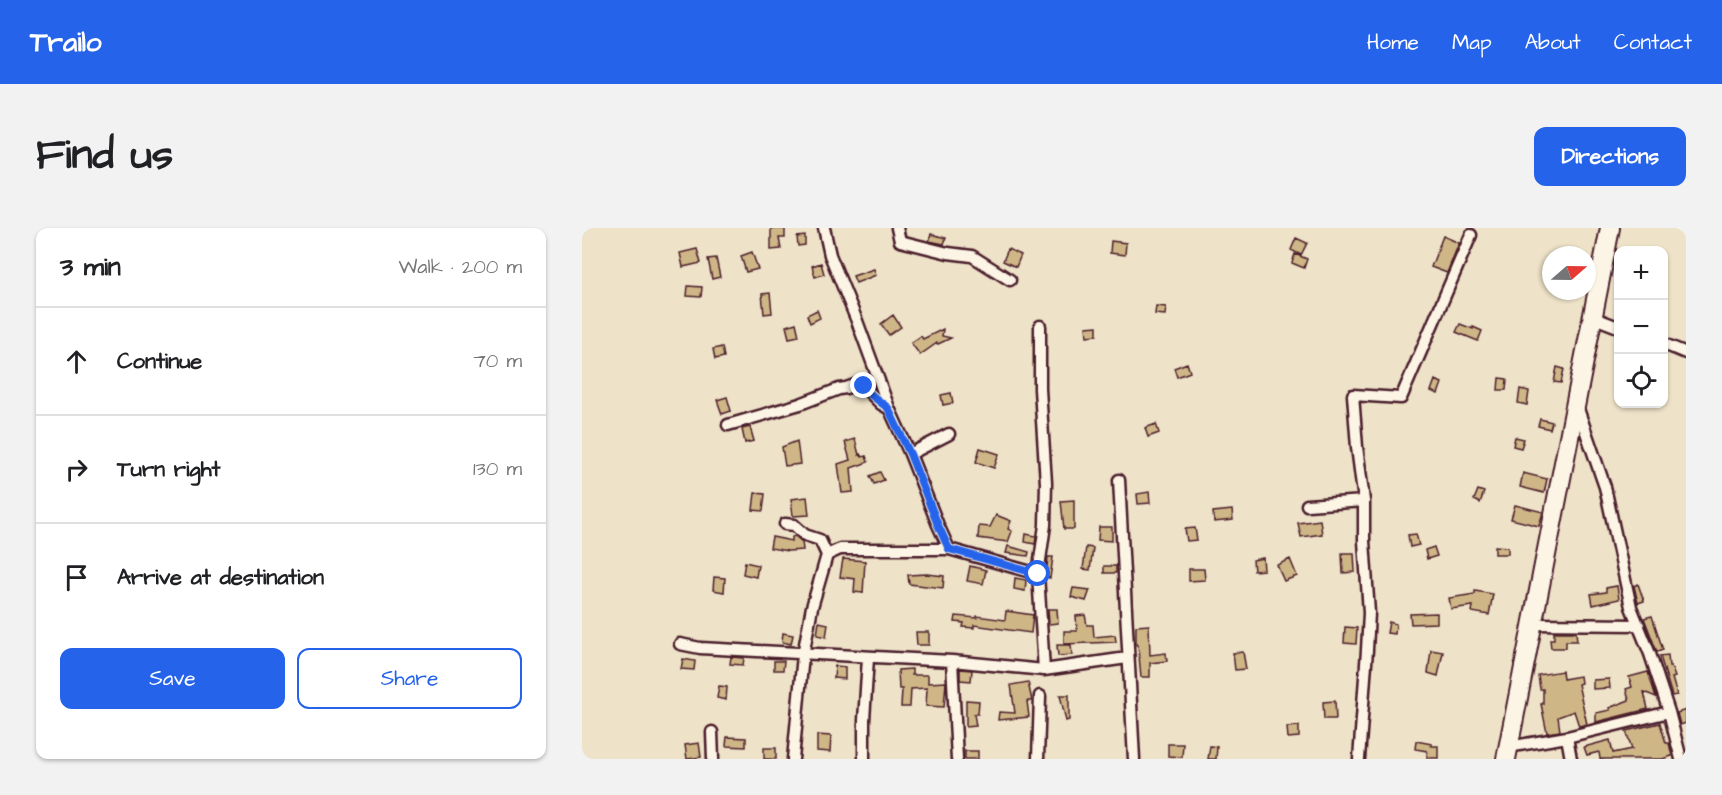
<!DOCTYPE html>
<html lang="en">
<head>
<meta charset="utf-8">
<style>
	:root { --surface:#fff; --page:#f2f2f2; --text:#202124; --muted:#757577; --line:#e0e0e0; --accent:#2563eb }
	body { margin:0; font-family:"Architects Daughter",sans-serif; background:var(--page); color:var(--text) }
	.controls { position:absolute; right:18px; top:18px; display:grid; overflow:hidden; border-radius:12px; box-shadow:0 2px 4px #0004 }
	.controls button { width:54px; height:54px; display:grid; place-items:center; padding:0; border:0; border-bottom:2px solid var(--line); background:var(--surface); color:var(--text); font:30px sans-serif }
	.compass { position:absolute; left:960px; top:18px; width:54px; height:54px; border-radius:50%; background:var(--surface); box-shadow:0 2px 4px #0004; rotate:70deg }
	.stop { position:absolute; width:18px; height:18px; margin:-14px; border:4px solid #2563eb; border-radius:50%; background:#fff }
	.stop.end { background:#2563eb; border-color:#fff; box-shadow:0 2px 6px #0008 }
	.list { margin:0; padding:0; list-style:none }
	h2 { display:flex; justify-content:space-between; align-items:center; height:78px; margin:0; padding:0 24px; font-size:26px }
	h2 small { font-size:20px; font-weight:400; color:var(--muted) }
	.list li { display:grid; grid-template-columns:39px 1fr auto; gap:18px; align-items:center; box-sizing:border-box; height:108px; padding:0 24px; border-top:2px solid var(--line) }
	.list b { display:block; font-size:22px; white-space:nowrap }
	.list em { font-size:20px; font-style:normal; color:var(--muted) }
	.actions { display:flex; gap:12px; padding:18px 24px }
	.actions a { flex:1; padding:14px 0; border:2px solid var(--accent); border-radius:12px; text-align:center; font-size:21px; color:var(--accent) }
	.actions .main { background:var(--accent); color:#fff }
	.icon { flex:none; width:33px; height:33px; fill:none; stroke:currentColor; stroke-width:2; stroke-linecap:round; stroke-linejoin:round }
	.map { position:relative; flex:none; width:1104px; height:531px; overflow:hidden; border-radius:12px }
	header { display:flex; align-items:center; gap:36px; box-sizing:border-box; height:84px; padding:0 30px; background:var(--accent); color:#fff }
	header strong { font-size:28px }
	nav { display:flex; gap:33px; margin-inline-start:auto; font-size:21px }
	.intro { display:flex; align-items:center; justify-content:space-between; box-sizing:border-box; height:144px; padding:0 36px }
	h1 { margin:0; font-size:42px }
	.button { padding:15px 27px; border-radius:12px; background:var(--accent); color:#fff; font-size:21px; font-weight:700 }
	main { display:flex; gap:36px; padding:0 36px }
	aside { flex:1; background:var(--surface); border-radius:12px; box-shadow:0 2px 4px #0004 }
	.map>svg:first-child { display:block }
	.building { fill:#cfb686; stroke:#4a1f2b; stroke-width:1.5 }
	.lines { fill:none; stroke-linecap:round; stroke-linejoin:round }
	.minor-casing { stroke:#4a1f2b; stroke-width:15 }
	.trunk-casing { stroke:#4a1f2b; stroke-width:22 }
	.minor { stroke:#fcf5e5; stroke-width:10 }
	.trunk { stroke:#fcf5e5; stroke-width:18 }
	.route { stroke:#2563eb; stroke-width:8 }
</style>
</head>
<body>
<header>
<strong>Trailo</strong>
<nav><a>Home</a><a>Map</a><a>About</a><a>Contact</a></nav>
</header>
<div class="intro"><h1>Find us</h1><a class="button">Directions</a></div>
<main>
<aside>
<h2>3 min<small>Walk · 200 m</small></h2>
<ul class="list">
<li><svg class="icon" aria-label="ahead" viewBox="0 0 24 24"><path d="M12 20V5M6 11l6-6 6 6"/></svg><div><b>Continue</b></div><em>70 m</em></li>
<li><svg class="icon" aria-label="right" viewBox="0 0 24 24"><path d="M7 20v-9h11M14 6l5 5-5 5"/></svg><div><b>Turn right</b></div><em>130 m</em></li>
<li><svg class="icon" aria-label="arrive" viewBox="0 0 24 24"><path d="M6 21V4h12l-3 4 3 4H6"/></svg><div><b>Arrive at destination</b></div></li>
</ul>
<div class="actions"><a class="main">Save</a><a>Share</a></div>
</aside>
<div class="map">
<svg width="1104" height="531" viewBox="0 0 1104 531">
	<rect width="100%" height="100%" fill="#eee2c8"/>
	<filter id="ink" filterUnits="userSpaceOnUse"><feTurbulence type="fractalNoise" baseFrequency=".0167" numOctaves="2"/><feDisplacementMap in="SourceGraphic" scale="12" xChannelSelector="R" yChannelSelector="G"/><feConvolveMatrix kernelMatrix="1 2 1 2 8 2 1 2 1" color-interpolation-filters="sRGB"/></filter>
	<g filter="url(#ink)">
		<path class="building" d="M189,0L203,1V10H197L199,21L189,22Z
			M349,6L364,10L362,16L347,13Z
			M223,8V17L216,18L215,9Z
			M861,8L877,15L865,45L849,39Z
			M714,10L725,15L719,27L709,22Z
			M529,13L544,15L543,27L528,25Z
			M115,21L119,35L101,39L98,25Z
			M426,21L439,27L434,39L421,33Z
			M170,24L176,41L164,44L159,28Z
			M713,26L725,31L722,40L710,35Z
			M134,30L138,49L130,51L126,31Z
			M239,35L242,46L233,49L230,38Z
			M292,41L294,47L274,55L271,48Z
			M106,58L120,59L119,69L105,68Z
			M188,65L190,85L182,86L180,66Z
			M574,78L584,79L583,87L573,86Z
			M235,82L238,90L228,95L225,87Z
			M311,87L319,99L307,107L299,96Z
			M214,95L217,108L207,110L204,98Z
			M878,96L891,101V99L900,103L896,113L874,104Z
			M515,98V107L505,108L504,99Z
			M361,101L360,108L369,110L356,116L355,115L338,127L329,115L339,108L341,111Z
			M140,119L142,129L133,131L131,121Z
			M605,135L608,144L595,149L592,140Z
			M975,139L982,141L979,155L972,154Z
			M917,150L925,151L924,162H916Z
			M853,152L860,155L856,166L849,163Z
			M938,161L947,163L945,177L936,175Z
			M369,165L371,175L361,177L359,167Z
			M145,169L149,183L140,186L135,172Z
			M958,191L970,194L968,201L956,198Z
			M574,196L577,205L566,209L563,200Z
			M168,199L172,213L163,215L160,201Z
			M933,209L942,211L939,220L931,218Z
			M273,211L277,227L278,226L280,229L284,228L286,234L269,240L271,264L260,265L256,236L268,232L263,214Z
			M215,213L218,236L203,238L200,219Z
			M398,220L417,226L412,240L394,234Z
			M298,244L302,252L292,256L288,248Z
			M941,245L965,251L962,265L938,259Z
			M896,262L902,264L898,275L892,272Z
			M567,264L568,275L556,276L555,266Z
			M173,265L183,266L181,283L171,282Z
			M225,269L227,287L211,288L209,271Z
			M492,272V301H482L479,273Z
			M933,277L961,284L957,298L929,291Z
			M650,282L651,292L632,294L631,284Z
			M414,287L429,293L426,301L430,303L426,314L396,310L397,298L408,299Z
			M738,292L740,306L719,309L716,295Z
			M517,299H530V313L516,312Z
			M613,300L615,312L605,313L603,301Z
			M444,306L454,308L453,316L443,314Z
			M834,306L837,317L828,319L826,307Z
			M213,308L220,314L221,322L206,323L188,320L190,309L210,313V309Z
			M426,318L447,324L446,328L424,325Z
			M913,318L926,319V326H913Z
			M504,319L511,320L508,342L501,341Z
			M852,319L855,328L845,331L843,322Z
			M760,325H772L773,344L761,345Z
			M466,329H471L468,350L464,349Z
			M681,330L682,342L672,343L671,332Z
			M261,331L283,333L281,365L272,364L273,351L258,349Z
			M708,331L715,348L702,353L695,337Z
			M163,334L176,337L174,349L161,346Z
			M388,338L404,342L401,356L385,353Z
			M522,338H534V345H522Z
			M607,341H622L623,352L607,353Z
			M345,346L362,348L361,360L327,356L326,347Z
			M132,349L143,350L142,364L131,362Z
			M433,350L444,352L443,363L432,361Z
			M1056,356L1062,373L1056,375L1052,358Z
			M1035,358L1037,371L1011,377L1009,366L1024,364V360Z
			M491,360L508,362L504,373L489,369Z
			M893,363L911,366L907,387L890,384L891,378L869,381L867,370L893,366Z
			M466,381H475L476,395L467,396Z
			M424,383L451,387L449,405L392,397V400L381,399L382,395L373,394L374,388L395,390V388L423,392Z
			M855,385V395L829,396L828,386Z
			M503,387L505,397H511L512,409L533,407L534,414L482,416V403H495L494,388Z
			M1070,388L1081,422L1075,424L1062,390Z
			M237,394L246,396L244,409L235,407Z
			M807,394L814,396L813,406L805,405Z
			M567,397L568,427L584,425L585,433L568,435V449H559L556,417H554V398Z
			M763,399L775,400L774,416L762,415Z
			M334,404H347V417H335Z
			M972,404H994L995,413H984V420H969L968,411H972Z
			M201,405L211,407L209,416L200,414Z
			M475,417H489L490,427L476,428Z
			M849,422L861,424L856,448L846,445Z
			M661,424L664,441L653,442L651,425Z
			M1086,427L1087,438H1089L1093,449L1090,450L1095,467L1090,468L1078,428Z
			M149,429L162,430L161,437L148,436Z
			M101,431L113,433L112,442L99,441Z
			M192,433H202L201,442H192Z
			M253,438L263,439V451L252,450Z
			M330,441V447H346V455L364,454L362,479L344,478L345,460L329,461L328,479H319L320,461H317L316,442Z
			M378,441L390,442L389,453L378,452Z
			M980,443L981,451L998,448L999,455L996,456L1005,496L997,498L992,483L976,489L978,503L965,505L959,476H961V461H958L956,447Z
			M1066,444L1074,469L1062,464L1066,481L1014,494V485L1028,482L1027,480L1047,472L1044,461L1050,459L1047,449Z
			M1027,451L1028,460L1011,461V452Z
			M446,454L450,473H445L447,489L416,492L417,484L433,485L429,457Z
			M137,458L145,459L144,472L135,470Z
			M478,467H487V492L484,493Z
			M384,472L397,473L396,486H392L394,498L384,499Z
			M753,473L754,491H742L741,474Z
			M1104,482V495L1098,497L1095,485Z
			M1078,495L1084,515H1087L1090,528L1080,531H1018L1017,524L1005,527L1002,519L1028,512L1031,525L1050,521L1044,503Z
			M717,498V509L706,510L705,499Z
			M235,507L249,508L248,524L235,523Z
			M145,509L164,510V519L144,518Z
			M834,513L850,516L849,518H856V530H845V523L833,521Z
			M117,515L119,529L105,531L103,517Z
			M586,516H601L600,529L586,528Z
			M628,518L635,519L634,531H626Z
			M182,520H194V531H182Z
			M383,523H396V531H383Z"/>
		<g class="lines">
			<g class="minor-casing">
				<path id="minor" d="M242,0L248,27L275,93L307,180L328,226L356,297L367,321L456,346
					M315,0L318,13L366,25L390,28L428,52
					M1010,89L1036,99
					M458,98V161L464,255L463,297L456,346L462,442
					M1082,116L1104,125
					M995,178L1023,259L1049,379L1068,426L1087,484L1099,531
					M146,197L218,176L257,161L264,160L278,155L299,176L306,180
					M328,226L367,206
					M537,252L552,531
					M725,277L782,273
					M203,296L212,297L223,307L238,312L245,327L258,321H367
					M951,396L1057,397
					M98,416L118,420L370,433L462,442L545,430
					M370,433L375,531
					M130,504L131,531
					M985,509L989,531
					M926,519L985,509L1087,484
					M211,531L221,427L230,379L245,327
					M282,531V492L286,430
					M456,531L458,468
					M777,531L785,422L787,385L782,313V273L775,219L771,167L819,170L889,7"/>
			</g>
			<g class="trunk-casing">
				<path id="trunk" d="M924,531L1028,0"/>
			</g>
			<use href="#minor" class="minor"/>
			<use href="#trunk" class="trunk"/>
		</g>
	</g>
	<g class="lines" filter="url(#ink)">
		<path class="route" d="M282,158L288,166L306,180L328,226L356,297L367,321L456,346"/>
	</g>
</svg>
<div class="controls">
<button>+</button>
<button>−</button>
<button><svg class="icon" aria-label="locate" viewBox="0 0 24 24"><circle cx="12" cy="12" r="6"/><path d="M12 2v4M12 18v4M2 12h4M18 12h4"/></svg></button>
</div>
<svg class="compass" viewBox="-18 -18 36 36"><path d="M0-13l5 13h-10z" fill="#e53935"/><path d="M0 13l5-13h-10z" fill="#757577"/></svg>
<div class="stop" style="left:456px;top:346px"></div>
<div class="stop end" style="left:282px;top:158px"></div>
</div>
</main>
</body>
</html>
